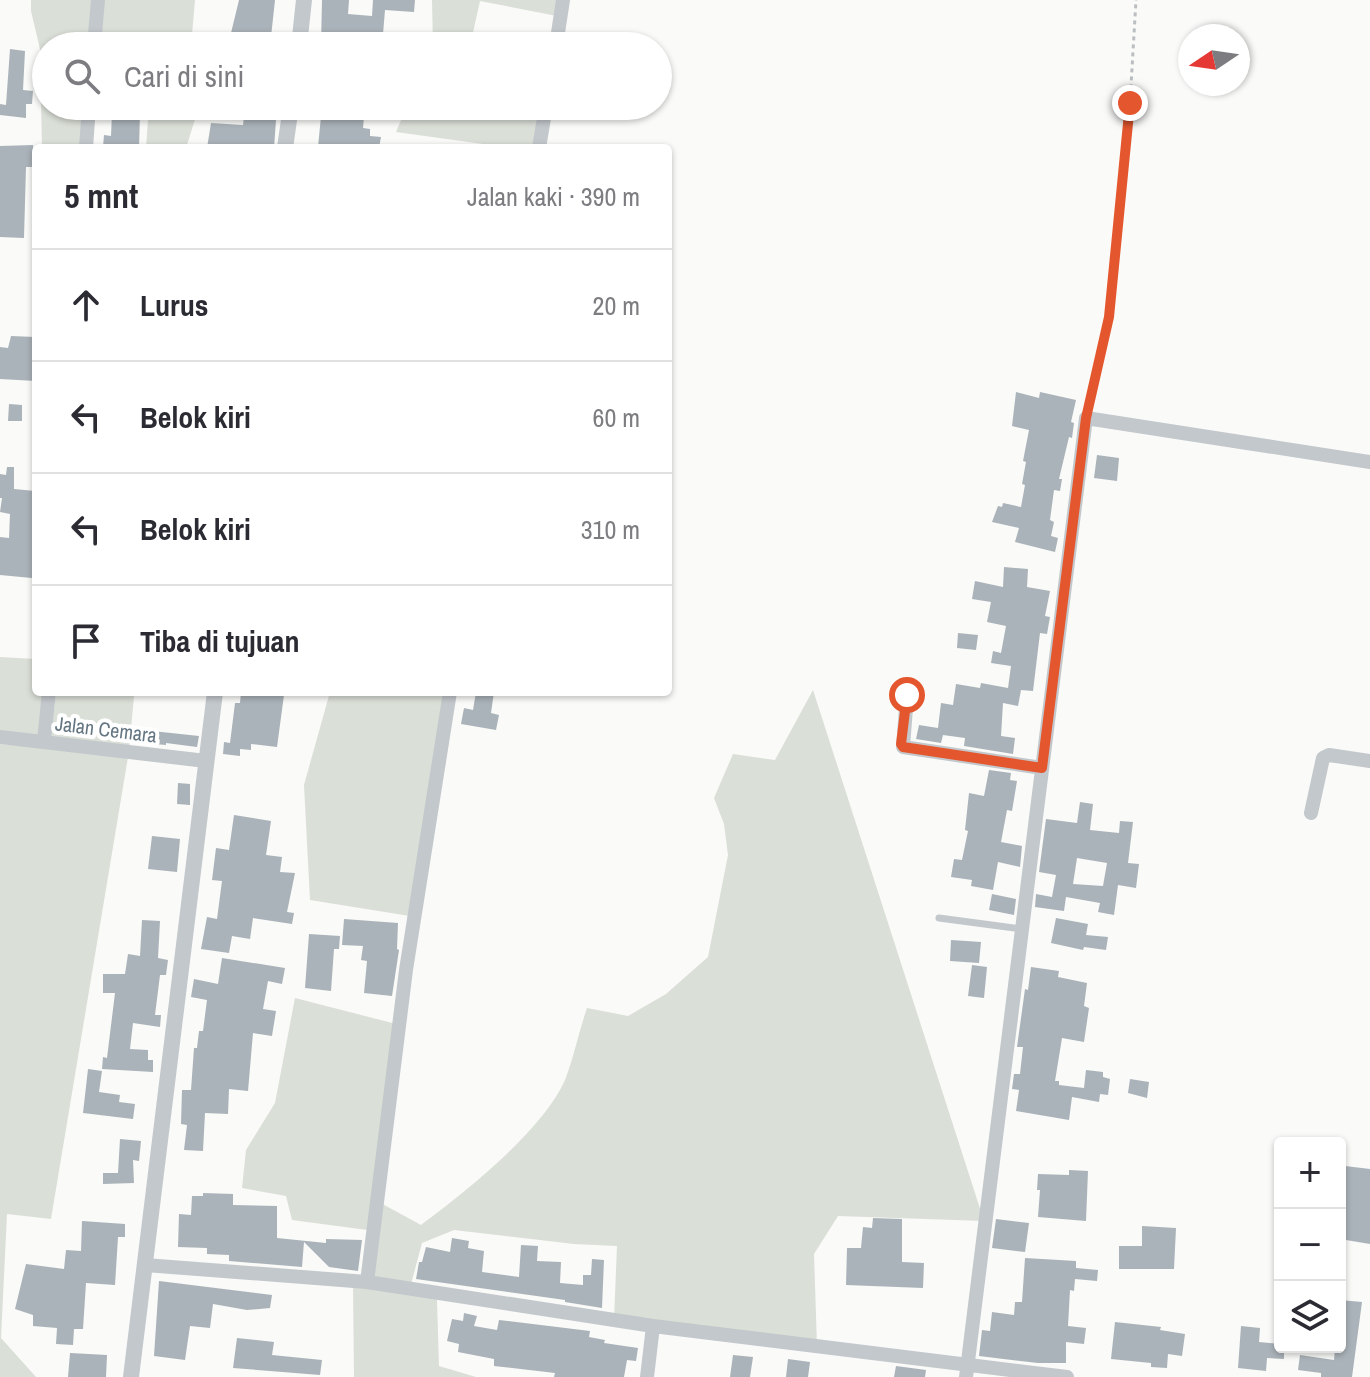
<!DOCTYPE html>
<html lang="id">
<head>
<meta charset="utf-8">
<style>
	:root { --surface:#fff; --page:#f7f7f7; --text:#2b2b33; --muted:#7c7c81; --line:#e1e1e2 }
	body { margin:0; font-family:"Archivo Narrow",sans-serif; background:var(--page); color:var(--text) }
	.controls { position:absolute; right:24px; bottom:24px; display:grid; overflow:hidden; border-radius:8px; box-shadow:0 2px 6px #0004 }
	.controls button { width:72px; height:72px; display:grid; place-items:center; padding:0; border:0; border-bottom:2px solid var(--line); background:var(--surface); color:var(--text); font:40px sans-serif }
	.compass { position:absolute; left:1178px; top:24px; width:72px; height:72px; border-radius:50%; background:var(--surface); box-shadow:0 2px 6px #0004; rotate:257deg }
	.stop { position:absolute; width:24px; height:24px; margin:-18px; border:6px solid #e4572e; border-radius:50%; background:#fff }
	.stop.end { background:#e4572e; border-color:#fff; box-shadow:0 2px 8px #0008 }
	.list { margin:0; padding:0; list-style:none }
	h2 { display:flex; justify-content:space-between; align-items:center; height:104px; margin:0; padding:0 32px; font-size:34px }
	h2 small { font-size:26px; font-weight:400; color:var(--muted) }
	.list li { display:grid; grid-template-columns:52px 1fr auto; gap:24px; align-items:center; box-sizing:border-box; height:112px; padding:0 32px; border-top:2px solid var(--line) }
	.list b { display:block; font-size:30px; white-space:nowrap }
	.list em { font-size:26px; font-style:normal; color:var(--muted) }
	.icon { flex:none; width:44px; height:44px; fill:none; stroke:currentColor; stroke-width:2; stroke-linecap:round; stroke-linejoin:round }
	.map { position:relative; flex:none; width:1370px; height:1377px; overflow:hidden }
	.search { position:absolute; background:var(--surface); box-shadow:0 2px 6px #0004; left:32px; top:32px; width:640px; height:88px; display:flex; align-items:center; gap:20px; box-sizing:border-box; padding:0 28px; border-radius:44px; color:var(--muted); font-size:30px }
	.panel { position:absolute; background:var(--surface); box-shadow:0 2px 6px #0004; left:32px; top:144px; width:640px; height:552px; border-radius:8px }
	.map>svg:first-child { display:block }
	.green { fill:#dadfd7 }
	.building { fill:#aab3b9; fill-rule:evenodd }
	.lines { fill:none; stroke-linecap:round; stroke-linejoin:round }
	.path { stroke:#bbbfc2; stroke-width:3; stroke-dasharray:4 4; stroke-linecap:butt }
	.service { stroke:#c3c8cc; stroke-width:7 }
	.minor { stroke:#c3c8cc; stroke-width:14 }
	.tertiary { stroke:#c3c8cc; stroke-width:16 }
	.route { stroke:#e4572e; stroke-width:10 }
	.labels { text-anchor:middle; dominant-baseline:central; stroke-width:8; stroke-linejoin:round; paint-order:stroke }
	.street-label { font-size:20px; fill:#657683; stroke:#fff }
</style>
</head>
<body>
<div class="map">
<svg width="1370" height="1377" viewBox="0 0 1370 1377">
	<rect width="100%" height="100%" fill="#fafaf8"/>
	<path class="green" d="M31,0H195L191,46H46V106H84L80,148H42L40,49L31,11Z
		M432,0H560L557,16L480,1L470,46H433Z
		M149,106H191L197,113L186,148H146Z
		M407,106H544L537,148H511L396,132Z
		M0,657L36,659V692H53L48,743L0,739Z
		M813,690L984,1221L838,1216L814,1254L817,1346L614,1320L617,1246L574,1244L454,1230L422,1243L410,1288L437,1300L439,1366L476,1377H354L353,1285L369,1286L375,1231L292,1220L286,1196L242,1188L246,1150L275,1103L295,998L400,1025L377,1201L421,1225C466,1192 543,1130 565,1080C574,1057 579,1031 587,1008L628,1016L666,994L708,957L728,855L724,824L714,798L733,754L775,760Z
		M56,692H103L134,696L129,751L51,1219L7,1214L1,1338L36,1377H0V744L50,748Z
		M330,692H450L416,917L310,900L304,785Z"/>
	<path class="building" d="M239,0H275L270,46L240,44L241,34L231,33Z
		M322,0H349L348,14L372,16L373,0H415L414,12L385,10L383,34L403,35L402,46L321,44Z
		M482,33L500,36L499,46L480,45Z
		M10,49L25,51L23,90L33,91L32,104H26V118L0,115V104L6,105Z
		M245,106H277L274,148H207L211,123L243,125Z
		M322,106H365L363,128L370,129V136L381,137L379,148L318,147Z
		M112,113L140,114L139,148L103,147L104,135L111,136Z
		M33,145L34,167H26L24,238L0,237V146Z
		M11,336L35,337L36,381L0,379V347L8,348Z
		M1016,392L1039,398L1040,392L1076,400L1071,422L1074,423L1072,438L1069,437L1059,479H1062L1060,491L1054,490L1050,520L1054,522L1051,536L1058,538L1055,552L1015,542L1019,528L992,522L998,506L1002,507L1003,503L1021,507L1025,485L1022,484L1026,462L1023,461L1029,430L1012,426Z
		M9,404L22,405V421H8Z
		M1097,455L1119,458L1117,481L1094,478Z
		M7,467H14V489L35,491L33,520H36V568H33L32,578L0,575V537L9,538L10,514L0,512L2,498H0V474L6,475Z
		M1004,567L1028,569L1027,587L1050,591L1045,616L1050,617L1047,634L1040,633L1033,691L1021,690L1018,706L1003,703L1001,736L1015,738L1013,754L964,746L965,738L943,735L941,743L916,739L919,725L938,728L941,703L953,705L956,684L980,688L981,683L1008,688L1011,666L991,663L993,651L1001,653L1006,626L987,622L991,602L972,599L975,581L1003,587Z
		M958,633L978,635L976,650L957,648Z
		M241,692H271L284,695L277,747L251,744V750L240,749V756L223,754L224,742L230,743L235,703H240Z
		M476,692H494L491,713L499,715L496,730L461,724L464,708L473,710Z
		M143,730L199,736L197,747L166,743V745L142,743Z
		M989,770L1011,773L1010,780L1017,781L1012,811L1007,810L1001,842L1022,846L1020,867L998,862L993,890L971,886L972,880L951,877L954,859L962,860L968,831L965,830L969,793L984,796Z
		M178,783L190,784V805L177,804Z
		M1080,802L1093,804L1090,830L1119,833L1120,821L1133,822L1128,863L1139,864L1136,888L1118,885L1114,915L1098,912L1100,903L1066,897L1064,911L1035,907L1036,894L1052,897L1056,875L1039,872L1046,819L1077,823ZM1077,858L1107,863L1103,886L1073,884Z
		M234,815L271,821L266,855L282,857L280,872L295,873L287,912L294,913L292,924L253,918L250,939L232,936L229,953L201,949L207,917L217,919L222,881L212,880L216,848L229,850Z
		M152,836L180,839L177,872L148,869Z
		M992,894L1016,899L1014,915L989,910Z
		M1056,918L1088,924L1086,935L1108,937L1106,950L1084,947L1083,950L1051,943Z
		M344,919L398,923L397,949L399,950L392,996L364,993L367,961L361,960L363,946L342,945Z
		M142,920L160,921L158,958L168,960L166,975H160L155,1015H161L160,1027L133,1023L130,1049L148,1050V1060H153V1072L102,1069L103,1057L107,1058L115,993H103V974H125L128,954L140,956Z
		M309,934L340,936L339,949H334L331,991L305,988Z
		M951,940L981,942L979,963L950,961Z
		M222,958L285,968L282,984L268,981L263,1009L276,1011L272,1036L253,1033L248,1091L229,1089L228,1114L205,1113L203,1151L184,1150L187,1125L181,1124L182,1090H191L194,1048H197L199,1031H203L207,1000L191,997L194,979L218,984Z
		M972,965L987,967L984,998L968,996Z
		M1031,967L1059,971L1058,977L1087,983L1084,1006L1089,1008L1084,1042L1062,1038L1055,1081H1059V1085L1084,1088L1086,1070L1103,1072V1077L1110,1079L1108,1095L1100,1094L1099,1102L1072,1097L1069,1120L1016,1111L1019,1090L1012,1089L1014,1074H1020L1023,1047H1017L1025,989L1028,990Z
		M88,1069L102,1071L99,1092L120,1095L119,1102L135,1104L133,1119L83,1113Z
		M1130,1079L1149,1082L1147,1098L1128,1093Z
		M120,1139L141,1141L139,1161L133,1160L134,1183L103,1184V1173H118Z
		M1345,1166L1370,1169V1244L1340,1239V1184Z
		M1069,1170L1088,1171L1086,1221L1038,1217L1040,1190H1037L1038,1174L1069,1175Z
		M203,1193L233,1194V1205L277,1206V1238L326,1243V1239L362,1240L358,1271L329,1267L304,1242L302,1267L229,1261V1255L207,1254V1248L178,1247L179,1214L191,1215L192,1196H203Z
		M873,1218L902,1219V1262L924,1263L923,1288L846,1285L847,1248H861L863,1227L872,1228Z
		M996,1219L1029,1223L1025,1252L992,1248Z
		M82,1221L125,1224V1237H118L115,1285L86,1283L83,1329H74L73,1345L56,1344L57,1328L33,1326V1315L15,1309L26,1264L64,1269L66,1250L81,1251Z
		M1142,1226L1176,1228L1174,1269H1119V1246H1142Z
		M452,1238L469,1241L468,1248L484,1251L482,1272L519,1277L521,1245L538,1246L537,1261L561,1262L560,1283L583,1285V1275H591L592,1259L604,1260L602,1308L565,1302V1300L416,1279L419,1262H422L426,1247L450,1252Z
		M1025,1258L1076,1261V1268L1098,1270L1097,1281L1075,1279L1074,1291L1070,1290L1068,1326L1086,1328L1084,1344L1066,1342V1363H1038L979,1356L982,1330L990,1331L992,1312L1014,1315L1015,1302H1022Z
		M159,1281L272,1295L270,1308L247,1310L213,1304L210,1328L190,1326L185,1360L154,1356Z
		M1340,1300L1362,1302L1352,1377H1321V1373L1298,1370L1300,1355L1334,1360L1335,1349L1340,1350Z
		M464,1313L477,1316L474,1326L497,1330L499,1320L590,1331L589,1337L605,1340L604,1343L638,1348L636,1361L627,1360L624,1377H554L555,1373L494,1366V1359L458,1352L459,1344L447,1341L452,1319L463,1321Z
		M1115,1322L1161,1327L1160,1330L1185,1334L1182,1356L1168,1354L1167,1368L1151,1367V1363L1111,1359Z
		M1241,1326L1260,1328L1259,1342L1280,1344V1347H1284V1359L1267,1358L1266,1371L1238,1368Z
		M237,1338L274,1342L272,1355L322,1360L320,1375L233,1368Z
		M70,1353L107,1355L106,1377H68Z
		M733,1355L753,1357L750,1377H730Z
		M788,1359L810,1362L808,1377H786Z
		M896,1366L926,1370L925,1377H894Z"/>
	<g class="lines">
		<path class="path" d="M1089,405L1109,317L1130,103L1136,0"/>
		<path class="service" d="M939,918L1022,929"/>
		<path class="minor" d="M94,46L98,0
			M556,46L563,0
			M86,148L89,106
			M539,148L546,106
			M907,695L903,747L1042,768
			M0,737L206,761
			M44,741L49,692
			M1311,813L1323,758L1329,755L1370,761
			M145,1265L367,1282L653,1326L1067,1377
			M367,1282L406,970L450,692
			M647,1377L653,1326
			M966,1377L1086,418L1370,462"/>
		<path class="tertiary" d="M299,46L304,0
			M285,148L291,106
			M131,1377L215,692"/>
	</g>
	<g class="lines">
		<path class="route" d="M907,695L901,744L903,747L1042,768L1086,418L1109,317L1130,103"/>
	</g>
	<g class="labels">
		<g class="street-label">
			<text transform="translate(106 729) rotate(7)">Jalan Cemara</text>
		</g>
	</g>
</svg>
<div class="controls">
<button>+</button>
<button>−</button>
<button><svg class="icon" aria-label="layers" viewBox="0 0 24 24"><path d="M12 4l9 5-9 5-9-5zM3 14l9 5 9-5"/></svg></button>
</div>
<svg class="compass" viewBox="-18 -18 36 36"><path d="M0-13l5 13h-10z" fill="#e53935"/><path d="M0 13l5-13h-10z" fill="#7c7c81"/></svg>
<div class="stop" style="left:907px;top:695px"></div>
<div class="stop end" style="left:1130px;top:103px"></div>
<div class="search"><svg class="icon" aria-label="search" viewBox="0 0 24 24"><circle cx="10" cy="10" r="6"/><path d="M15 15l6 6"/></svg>Cari di sini</div>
<section class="panel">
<h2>5 mnt<small>Jalan kaki · 390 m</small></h2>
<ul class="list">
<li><svg class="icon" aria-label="ahead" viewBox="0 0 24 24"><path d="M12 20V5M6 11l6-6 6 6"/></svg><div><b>Lurus</b></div><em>20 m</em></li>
<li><svg class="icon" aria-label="left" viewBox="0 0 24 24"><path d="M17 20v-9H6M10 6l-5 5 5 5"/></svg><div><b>Belok kiri</b></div><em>60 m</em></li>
<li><svg class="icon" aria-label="left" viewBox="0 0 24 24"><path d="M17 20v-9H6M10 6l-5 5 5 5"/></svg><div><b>Belok kiri</b></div><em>310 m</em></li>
<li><svg class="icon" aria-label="arrive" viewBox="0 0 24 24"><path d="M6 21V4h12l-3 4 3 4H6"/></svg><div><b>Tiba di tujuan</b></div></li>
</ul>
</section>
</div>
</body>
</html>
